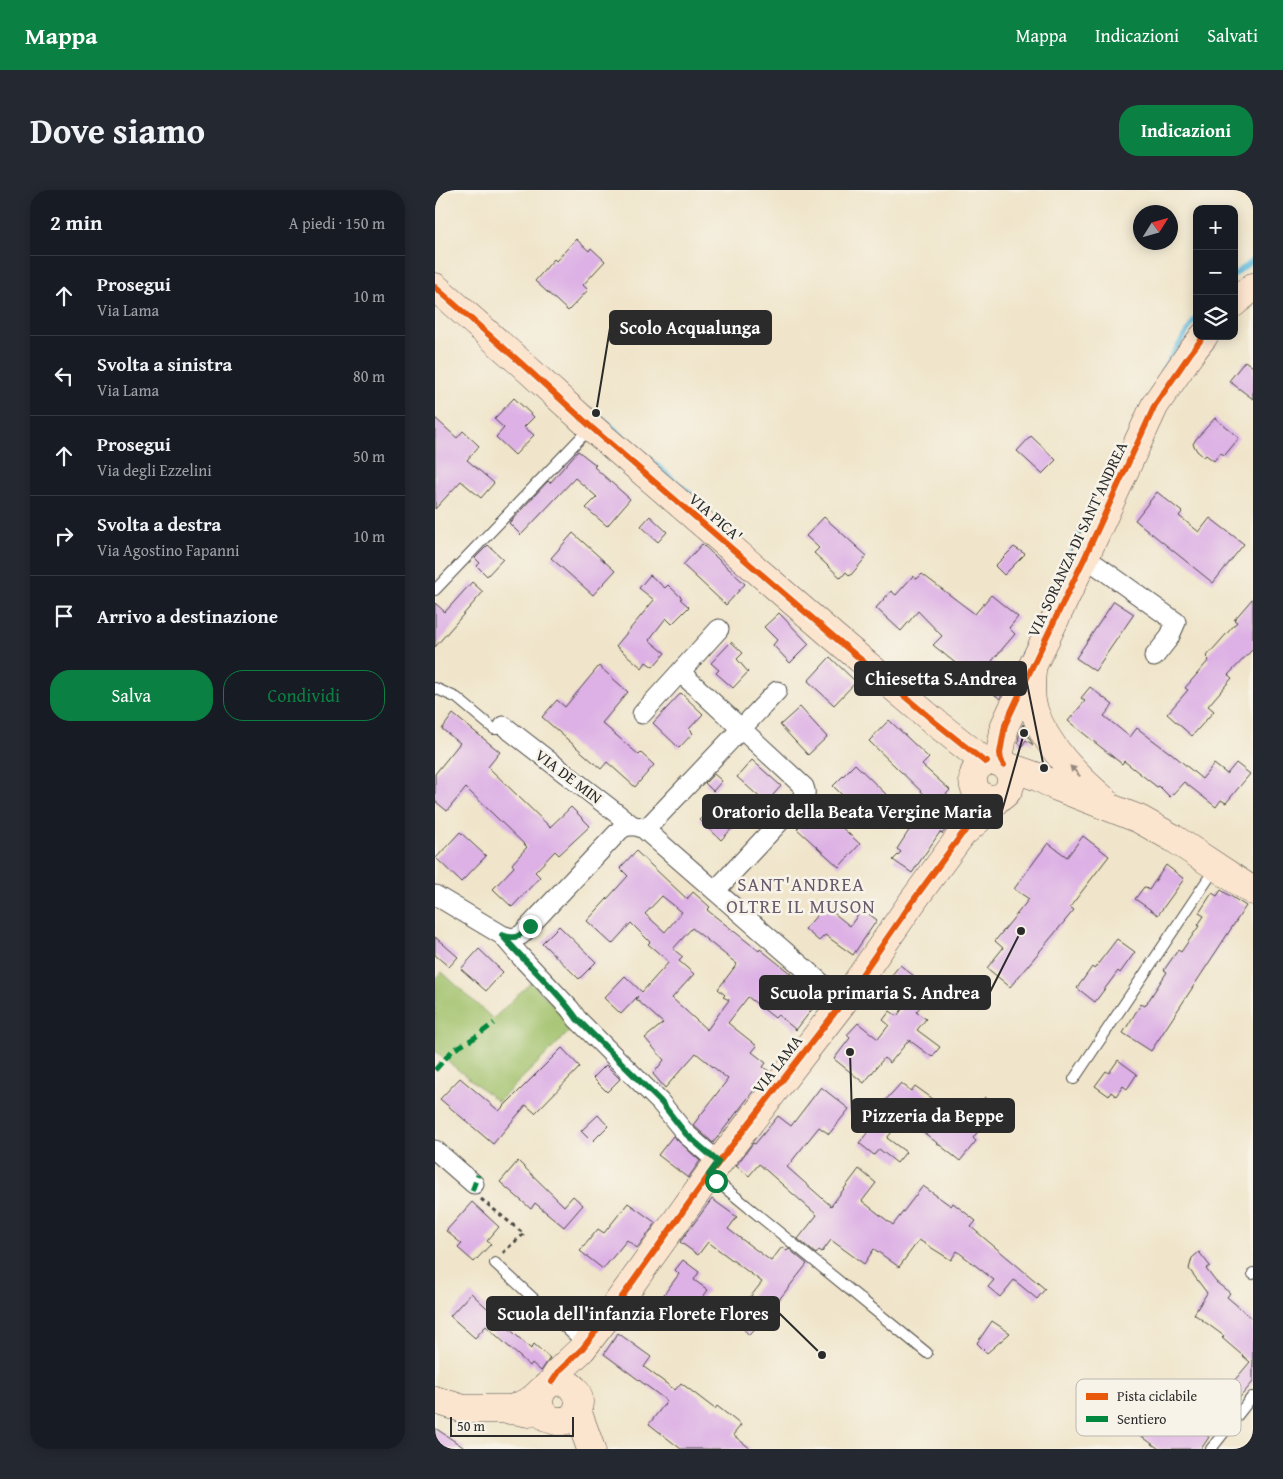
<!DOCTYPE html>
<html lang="it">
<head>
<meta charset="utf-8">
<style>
	:root { --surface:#171b24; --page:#242831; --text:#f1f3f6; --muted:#9ea1a6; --line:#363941; --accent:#0b8043 }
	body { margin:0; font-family:"Gentium Book Plus",serif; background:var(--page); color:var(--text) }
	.controls { position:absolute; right:15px; top:15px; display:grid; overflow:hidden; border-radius:10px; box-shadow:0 2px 12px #0003 }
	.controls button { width:45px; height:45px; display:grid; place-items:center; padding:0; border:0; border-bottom:1px solid var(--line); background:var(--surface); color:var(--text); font:25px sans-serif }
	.compass { position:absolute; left:698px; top:15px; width:45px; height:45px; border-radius:50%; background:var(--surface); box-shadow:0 2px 12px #0003; rotate:53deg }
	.scale { position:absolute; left:15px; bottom:12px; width:124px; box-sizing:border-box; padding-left:5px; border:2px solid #2b2b2b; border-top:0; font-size:14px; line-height:18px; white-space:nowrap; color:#2b2b2b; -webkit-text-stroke:4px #f7f3e8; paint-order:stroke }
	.stop { position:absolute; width:15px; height:15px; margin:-11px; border:4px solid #0b8043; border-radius:50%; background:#fff }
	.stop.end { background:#0b8043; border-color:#fff; box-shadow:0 1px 5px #0008 }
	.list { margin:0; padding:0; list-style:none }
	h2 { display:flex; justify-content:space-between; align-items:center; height:65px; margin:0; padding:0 20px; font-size:21px }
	h2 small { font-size:16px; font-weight:400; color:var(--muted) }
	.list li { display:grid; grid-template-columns:32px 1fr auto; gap:15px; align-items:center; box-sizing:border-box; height:80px; padding:0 20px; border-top:1px solid var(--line) }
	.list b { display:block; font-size:19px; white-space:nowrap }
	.list p { margin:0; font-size:16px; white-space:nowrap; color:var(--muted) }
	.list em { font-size:16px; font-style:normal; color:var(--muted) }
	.actions { display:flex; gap:10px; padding:15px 20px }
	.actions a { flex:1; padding:11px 0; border:1px solid var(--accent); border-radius:20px; text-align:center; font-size:18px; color:var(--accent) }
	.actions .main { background:var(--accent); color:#fff }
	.icon { flex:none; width:28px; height:28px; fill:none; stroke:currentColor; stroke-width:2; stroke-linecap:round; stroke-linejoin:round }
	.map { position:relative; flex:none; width:818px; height:1259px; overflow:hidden; border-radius:20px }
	header { display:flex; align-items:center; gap:30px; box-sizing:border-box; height:70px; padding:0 25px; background:var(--accent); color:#fff }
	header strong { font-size:24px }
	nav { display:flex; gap:28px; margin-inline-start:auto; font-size:18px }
	.intro { display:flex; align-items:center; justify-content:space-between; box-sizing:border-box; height:120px; padding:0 30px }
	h1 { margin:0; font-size:35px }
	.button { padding:12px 22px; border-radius:20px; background:var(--accent); color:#fff; font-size:18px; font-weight:700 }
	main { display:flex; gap:30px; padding:0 30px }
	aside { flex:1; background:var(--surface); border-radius:20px; box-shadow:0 2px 12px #0003 }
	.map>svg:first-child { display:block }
	.green { fill:#a0c16a; stroke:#66764a }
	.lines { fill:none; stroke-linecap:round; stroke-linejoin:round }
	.stream { stroke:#61bbdf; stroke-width:5 }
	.building { fill:#ddb1e5; fill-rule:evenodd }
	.lane-casing { stroke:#494743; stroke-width:12 }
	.street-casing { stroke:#494743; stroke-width:21 }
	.secondary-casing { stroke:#494743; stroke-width:29 }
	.path { stroke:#494743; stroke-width:3; stroke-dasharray:4 4; stroke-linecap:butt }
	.lane { stroke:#fff; stroke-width:10 }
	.street { stroke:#fff; stroke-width:19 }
	.secondary { stroke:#fce5cf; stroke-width:28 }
	.quiet { stroke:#00873e; stroke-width:5; stroke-dasharray:10 5; stroke-linecap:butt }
	.cycleway-casing { stroke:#f7f3e8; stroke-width:9 }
	.cycleway { stroke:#e8590c; stroke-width:6 }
	.oneway { fill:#94887d }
	.route { stroke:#0b8043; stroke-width:6 }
	.labels { text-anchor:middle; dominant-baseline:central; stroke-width:5; stroke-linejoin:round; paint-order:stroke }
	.street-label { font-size:16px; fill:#2b2b2b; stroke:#f7f3e8 }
	.quarter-label { font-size:19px; letter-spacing:1px; fill:#695a6c; stroke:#f7f3e8 }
	.key { fill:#f7f3e8; stroke:#bab7af; stroke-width:1 }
	.key-label { font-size:14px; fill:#2b2b2b }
	.leader { fill:none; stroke:#2b2b2b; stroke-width:2 }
	.callout-dot { fill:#2b2b2b; stroke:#f7f3e8; stroke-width:2 }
	.callout { fill:#2b2b2b; stroke:#2b2b2b; stroke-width:2 }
	.callout-label { font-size:18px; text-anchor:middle; font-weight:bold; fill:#fff }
</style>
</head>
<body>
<header>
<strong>Mappa</strong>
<nav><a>Mappa</a><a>Indicazioni</a><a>Salvati</a></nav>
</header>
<div class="intro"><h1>Dove siamo</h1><a class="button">Indicazioni</a></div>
<main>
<aside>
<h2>2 min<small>A piedi · 150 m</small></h2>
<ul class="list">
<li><svg class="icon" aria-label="ahead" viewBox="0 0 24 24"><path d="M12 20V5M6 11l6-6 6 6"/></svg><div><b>Prosegui</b><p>Via Lama</p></div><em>10 m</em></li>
<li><svg class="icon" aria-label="left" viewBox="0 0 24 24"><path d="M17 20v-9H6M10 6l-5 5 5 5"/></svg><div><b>Svolta a sinistra</b><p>Via Lama</p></div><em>80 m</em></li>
<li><svg class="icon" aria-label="ahead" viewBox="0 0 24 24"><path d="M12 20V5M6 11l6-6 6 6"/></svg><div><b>Prosegui</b><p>Via degli Ezzelini</p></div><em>50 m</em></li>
<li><svg class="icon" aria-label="right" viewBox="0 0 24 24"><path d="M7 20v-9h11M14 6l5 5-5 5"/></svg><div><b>Svolta a destra</b><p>Via Agostino Fapanni</p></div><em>10 m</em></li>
<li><svg class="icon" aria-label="arrive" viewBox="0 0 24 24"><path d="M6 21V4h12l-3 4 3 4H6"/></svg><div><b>Arrivo a destinazione</b></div></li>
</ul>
<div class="actions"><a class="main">Salva</a><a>Condividi</a></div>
</aside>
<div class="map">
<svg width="818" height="1259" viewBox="0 0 818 1259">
	<rect width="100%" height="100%" fill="#f7f3e8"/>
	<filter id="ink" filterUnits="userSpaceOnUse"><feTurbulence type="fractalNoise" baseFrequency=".02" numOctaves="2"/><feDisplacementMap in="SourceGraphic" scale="10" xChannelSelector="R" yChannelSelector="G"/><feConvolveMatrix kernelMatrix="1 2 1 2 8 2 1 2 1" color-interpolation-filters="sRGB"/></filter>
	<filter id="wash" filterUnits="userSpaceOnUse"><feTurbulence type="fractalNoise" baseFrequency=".0096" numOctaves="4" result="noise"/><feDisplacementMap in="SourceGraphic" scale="20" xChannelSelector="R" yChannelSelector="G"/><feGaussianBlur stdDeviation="1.12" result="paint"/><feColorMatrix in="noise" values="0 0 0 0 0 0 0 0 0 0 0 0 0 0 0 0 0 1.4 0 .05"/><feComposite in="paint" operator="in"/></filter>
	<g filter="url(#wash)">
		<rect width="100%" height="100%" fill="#f0e5ca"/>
		<path class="green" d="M7,782L58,829L96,792L139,837L63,912L0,861V789Z"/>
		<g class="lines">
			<path class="stream" d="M799,85L818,70
				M727,181L762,126
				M159,225L161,223L272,318
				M584,472L681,267"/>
		</g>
		<g id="blocks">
			<path class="building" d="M141,49L154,61L156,58L170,71L148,95L153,100L133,121L100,91L119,69L121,71Z
				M810,171L818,177V209L794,191Z
				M79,208L99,227L89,237L99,245L80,265L61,247L69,238L59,229Z
				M0,228L22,248L28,241L44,256L32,270L59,293L46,308L26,291L0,319Z
				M780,228L804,248L790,265L785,263L779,271L771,265L769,267L762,261L758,254L761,249Z
				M596,246L621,270L607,284L582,261Z
				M143,261L161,275L159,277L195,309L172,336L151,318L162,307L140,288L86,345L74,333L113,291L115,293Z
				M722,302L747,322L744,326L764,342L775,328L809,354L778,393L700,330Z
				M215,326L232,342L223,352L206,336Z
				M389,327L432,366L415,386L411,382L406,388L379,363L384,358L371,346Z
				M138,343L180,381L158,405L116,368Z
				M267,354L310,394L291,415L248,375Z
				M53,355L68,369L52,386L42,376L45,373L40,368Z
				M579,357L590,364L569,385L560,376Z
				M487,384L540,424L556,405L583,427L574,438L580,444L557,471L575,485L565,509L498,455L507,446L483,421L466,441L441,418L456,401L461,405L478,386L482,389Z
				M215,385L230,398L233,395L247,408L245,409L254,417L237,434L231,428L214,450L230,463L218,477L211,472L207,478L181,456L219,410L204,398Z
				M37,392L48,402L0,457V413L10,422Z
				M818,408V459L793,485L797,488L773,516L779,521L757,546L732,524L753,500L750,498L774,470L771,467L802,432L799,430Z
				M679,411L699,424L660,481L641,468Z
				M344,423L374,454L355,473L338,455L342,450L329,437Z
				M296,452L308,463L302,469L313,482L298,498L281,483L284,480L276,473Z
				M395,467L421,492L399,515L373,491Z
				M164,476L193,502L167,533L204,565L206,563L219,575L200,597L172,572L166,579L107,527L122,510L130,517Z
				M655,497L678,515L669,526L695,547L702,538L735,563V562L767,589L779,574L792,584L801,573L815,584L791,613L786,610L781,617L749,592L735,607L724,596L722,597L689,571L687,574L633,531L650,511L646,508Z
				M246,503L268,524L254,539L258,543L244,558L218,533Z
				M365,517L392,547L373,565L345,535Z
				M18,524L65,562L53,577L115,637L136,617L155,636L124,665L120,661L100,682L105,687L77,717L58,699L79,677L77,674L92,657L31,598L12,621L0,611V584L25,553L7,539Z
				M454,530L494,568L487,575L515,600L504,612L507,614L501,622L515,634L507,644L505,642L477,683L458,670L466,662L462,659L484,625L477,619L490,605L434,551Z
				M588,534L590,540L598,555L591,550L587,556L583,553L585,540Z
				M317,570L346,596L331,613L302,587Z
				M420,574L460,613L438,635L398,596Z
				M279,584L287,591L278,601L270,593Z
				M285,608L307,628L286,650L265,630Z
				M383,616L425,654L404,677L362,639Z
				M25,642L51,666L26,692L1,668Z
				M648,646L674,666L635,717L639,720L575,797L552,778L568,758L560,751L594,709L579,699L613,653L632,667Z
				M201,661L252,709L258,702L275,717L272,720L324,761L325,759L340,771L361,788L357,793L382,813L361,840L343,825L340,828L313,807L293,833L322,856L317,862L331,873L328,877L334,881L278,953L258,935L293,889L261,863L230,898L218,884L229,870L210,848L228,833L201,809L203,806L186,824L169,808L190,786L207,802L234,772L213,754L215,752L196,733L177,754L152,731L193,686L185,678ZM227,706L247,722L230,742L210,724ZM257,738L302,774L283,799L290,805L288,807L294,810L272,840L237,808L259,784L244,771L248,767L238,759Z
				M731,675L749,689L723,725L700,709L709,697L714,700Z
				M786,700L811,716L716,861L688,843L706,814L710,816L732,782L729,780L743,760L746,762L764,736L763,735L769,726L764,723L777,703L782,706Z
				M390,716L415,736L427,719L442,730L418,765L390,745L384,751L370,739Z
				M124,736L161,772L144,789L107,753Z
				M0,747L23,767L14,777L0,765Z
				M682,749L700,762L685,783L683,781L660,812L642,798L657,777L659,779Z
				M44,759L68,782L51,801L26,779Z
				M465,775L479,786L477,789L496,804L481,822L491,829L482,840L505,857L497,867L474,850L455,873L449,868L429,893L399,869L415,848L412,845L423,833L443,849L454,835L448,830L455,821L462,826L469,817L450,800L455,793L452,791Z
				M127,858L145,877L100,923L91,915L58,954L5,909L25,888L64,921Z
				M683,870L702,884L692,899L688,896L681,906L676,902L674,906L660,896L671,881L674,883Z
				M171,875L185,889L172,902L158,888Z
				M466,893L476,901L480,896L508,916L503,922L525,938L550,907L562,916L538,948L541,951L525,971L469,927L452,948L471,962L462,973L444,959L439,965L424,953L454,916L449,912Z
				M386,897L414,919L394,944L384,937L352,977L396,1016L424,979L441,993L427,1011L458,1035L488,996L516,1016L518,1013L541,1031L536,1037L610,1099L602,1109L579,1090L565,1107L553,1097L559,1090L522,1061L516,1070L484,1050L464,1077L439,1059L429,1074L396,1050L387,1062L384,1060L381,1064L363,1049L382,1025L324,974L314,986L301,976L318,953L320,954L343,926L356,936Z
				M163,925L173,936L157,952L146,941Z
				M238,946L265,971L253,988L223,965Z
				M83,971L129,1016L138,1006L148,1015L129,1037L100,1013L96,1019L65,992Z
				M277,1009L302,1027L293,1039L336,1071L347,1057L352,1061L354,1059L372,1074L339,1116L340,1118L314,1145L304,1134L312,1126L305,1120L327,1092L273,1052L263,1065L245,1052Z
				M37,1012L64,1037L52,1051L56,1054L39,1072L23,1058L27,1054L11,1041Z
				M193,1013L221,1033L202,1058L192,1050L168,1079L145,1061L163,1039L169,1043Z
				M764,1062L775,1076L771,1079L781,1092L795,1103L792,1107L818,1129V1192L789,1226L777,1217L815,1172L787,1148L789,1146L759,1124L772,1103L754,1079L757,1068Z
				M248,1070L264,1082L259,1090L273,1100L249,1132L245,1130L241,1135L229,1127L227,1130L216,1122L244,1084L240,1080Z
				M36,1103L96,1159L99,1154L115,1168L106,1181L97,1173L95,1176L51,1136L40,1148L15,1126Z
				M557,1131L575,1143L552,1163L542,1153Z
				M183,1143L216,1167L209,1177L240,1200L246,1193L280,1219L282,1216L306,1235L298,1245L316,1259H246L214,1234L232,1211L169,1164Z
				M726,1217L747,1233L750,1229L774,1247L766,1259H724L705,1245Z
				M0,1238L12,1246L31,1259H0Z"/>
		</g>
	</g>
	<g filter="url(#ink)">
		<use href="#blocks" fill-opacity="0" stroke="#494743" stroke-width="1"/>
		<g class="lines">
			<g class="lane-casing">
				<path id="lane" d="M0,400L155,238
					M0,498L22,508L59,539H62L69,536
					M639,889L781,677
					M274,985L492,1163
					M60,1073L149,1155
					M818,1084V1083
					M776,1259L817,1207"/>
			</g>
			<g class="street-casing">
				<path id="street" d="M650,367L741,432L734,448L719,467
					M245,482L369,597C371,602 371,604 367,608L280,701
					M207,524L284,439
					M69,536L198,636
					M210,640L342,501
					M0,705L67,745L86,767L135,819L142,829L225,912L251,944L283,972
					M67,745L77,748L86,745L185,640C192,634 201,635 209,639L408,812
					M0,960L39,994"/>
			</g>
			<g class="secondary-casing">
				<path id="secondary" d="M0,97L87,174L156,237L398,446L501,533L550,572
					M799,113L818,97
					M597,481C596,494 595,507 599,520C611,556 641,586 669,610
					M538 590a19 19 0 1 1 38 0a19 19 0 1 1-38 0Z
					M567,574L565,563L570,535L598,475L650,367L720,215L755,164L769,146
					M569,575L603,587L622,597L704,629L738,648L818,701
					M117,1192L125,1180L147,1159L179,1118L274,985L408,812L480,708L527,644L546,627L563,608
					M0,1210L29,1219H74L94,1223
					M75,1220C82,1216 90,1214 96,1210C104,1205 109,1196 117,1193C130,1188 144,1199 144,1212C143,1243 92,1234 107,1201
					M142,1220L156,1259"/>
			</g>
			<path class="path" d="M46,1009L89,1044L77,1054L68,1063"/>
			<use href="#lane" class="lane"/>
			<use href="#street" class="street"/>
			<use href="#secondary" class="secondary"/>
			<path class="quiet" d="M0,880L17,861L39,848L59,833
				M37,1001L43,985"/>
			<g class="cycleway-casing">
				<path id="cycleway" d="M0,97L87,174L156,237L398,446L501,533L550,572L552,571
					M569,575L566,570L565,563L570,535L598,475L650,367L720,215L755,164L769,146
					M117,1192L125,1180L147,1159L179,1118L274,985L408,812L480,708L527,644L546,627L563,608"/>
			</g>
			<use href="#cycleway" class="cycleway"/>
		</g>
		<defs><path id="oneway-solid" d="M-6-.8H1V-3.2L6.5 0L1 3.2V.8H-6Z" transform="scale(1.25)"/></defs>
		<use class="oneway" href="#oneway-solid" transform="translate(640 581) rotate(-134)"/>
	</g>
	<g class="lines" filter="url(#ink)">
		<path class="route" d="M95,736C86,745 80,751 67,745C91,774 122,799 142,829L226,912L251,944L283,972L274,985L281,991"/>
	</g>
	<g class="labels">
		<g class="street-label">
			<text transform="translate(281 327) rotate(41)">VIA PICA'</text>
			<text transform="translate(642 349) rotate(-65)">VIA SORANZA DI SANT'ANDREA</text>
			<text transform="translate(134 586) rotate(37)">VIA DE MIN</text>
			<text transform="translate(342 874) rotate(-52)">VIA LAMA</text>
		</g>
		<g class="quarter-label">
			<text x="366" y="694">SANT'ANDREA<tspan x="366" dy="22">OLTRE IL MUSON</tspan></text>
		</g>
	</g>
	<rect x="641" y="1189" width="165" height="57" rx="8" class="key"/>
	<rect x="651" y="1203" width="22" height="7" fill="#e8590c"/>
	<rect x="651" y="1226" width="22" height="6" fill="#00873e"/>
	<g class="key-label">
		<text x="682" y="1211">Pista ciclabile</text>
		<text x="682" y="1234">Sentiero</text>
	</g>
	<path class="leader" d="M161 223L175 138M609 578L591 488M589 543L567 621M586 741L555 802M415 862L417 926M387 1165L344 1123"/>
	<g class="callout-dot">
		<circle cx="161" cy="223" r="5"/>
		<circle cx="609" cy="578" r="5"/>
		<circle cx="589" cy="543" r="5"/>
		<circle cx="586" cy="741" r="5"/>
		<circle cx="415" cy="862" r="5"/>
		<circle cx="387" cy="1165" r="5"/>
	</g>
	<g class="callout">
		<rect x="175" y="121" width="161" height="33" rx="5"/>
		<rect x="420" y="472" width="171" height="33" rx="5"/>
		<rect x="268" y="605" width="299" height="33" rx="5"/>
		<rect x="325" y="786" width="230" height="33" rx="5"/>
		<rect x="417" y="909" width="162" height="33" rx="5"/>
		<rect x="52" y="1107" width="292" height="33" rx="5"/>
	</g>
	<g class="callout-label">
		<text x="255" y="144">Scolo Acqualunga</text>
		<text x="506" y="495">Chiesetta S.Andrea</text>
		<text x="417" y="628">Oratorio della Beata Vergine Maria</text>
		<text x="440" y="809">Scuola primaria S. Andrea</text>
		<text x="498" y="932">Pizzeria da Beppe</text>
		<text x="198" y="1130">Scuola dell'infanzia Florete Flores</text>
	</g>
</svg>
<div class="controls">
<button>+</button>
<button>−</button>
<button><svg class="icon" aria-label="layers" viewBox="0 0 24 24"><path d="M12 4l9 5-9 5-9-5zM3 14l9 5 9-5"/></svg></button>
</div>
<svg class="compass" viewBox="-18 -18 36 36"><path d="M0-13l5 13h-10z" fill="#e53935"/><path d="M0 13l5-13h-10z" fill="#9ea1a6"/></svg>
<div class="scale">50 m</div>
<div class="stop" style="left:281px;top:991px"></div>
<div class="stop end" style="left:95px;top:736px"></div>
</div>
</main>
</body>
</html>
